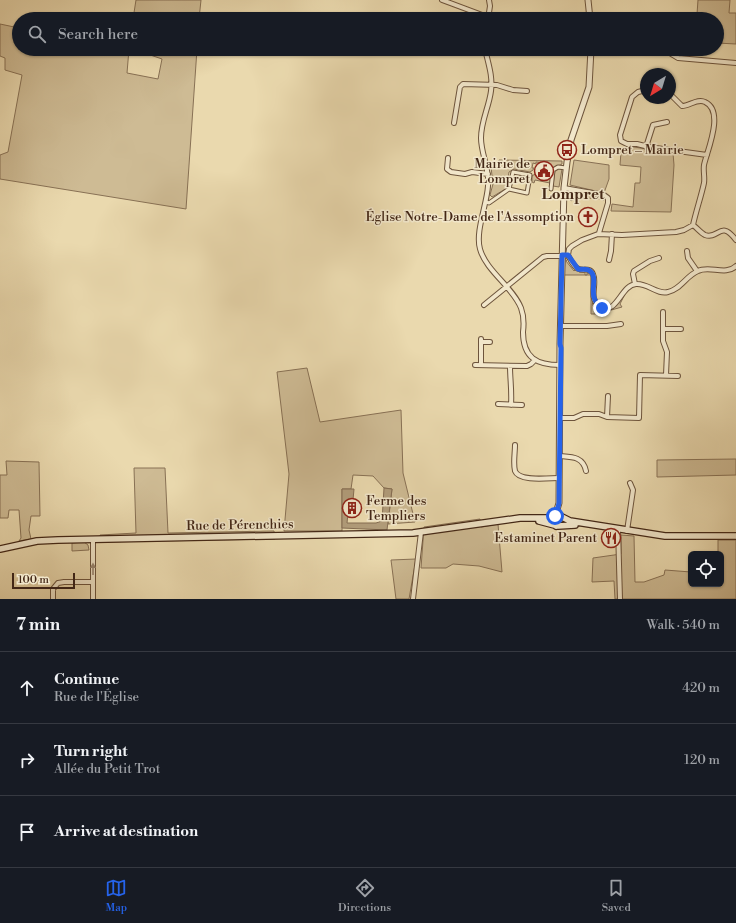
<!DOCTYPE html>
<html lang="en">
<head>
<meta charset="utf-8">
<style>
	:root { --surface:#171b24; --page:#242831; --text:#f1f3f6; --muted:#9ea1a6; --line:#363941; --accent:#2563eb }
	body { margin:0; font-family:"Libre Bodoni",serif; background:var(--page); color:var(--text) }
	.controls { position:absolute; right:12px; bottom:12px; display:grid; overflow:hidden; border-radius:6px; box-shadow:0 1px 3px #0004 }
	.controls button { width:36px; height:36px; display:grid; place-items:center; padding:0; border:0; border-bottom:1px solid var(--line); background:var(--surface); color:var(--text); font:20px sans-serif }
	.compass { position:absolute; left:640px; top:68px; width:36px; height:36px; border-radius:50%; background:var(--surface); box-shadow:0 1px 3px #0004; rotate:218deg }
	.scale { position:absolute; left:12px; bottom:10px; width:63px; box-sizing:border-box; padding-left:4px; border:2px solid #432716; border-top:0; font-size:11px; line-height:14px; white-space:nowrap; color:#432716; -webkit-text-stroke:3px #f1e6ca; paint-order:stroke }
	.stop { position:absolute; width:12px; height:12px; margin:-9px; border:3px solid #2563eb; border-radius:50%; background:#fff }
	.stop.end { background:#2563eb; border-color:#fff; box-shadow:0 1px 4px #0008 }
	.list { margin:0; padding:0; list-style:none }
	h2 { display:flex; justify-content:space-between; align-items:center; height:52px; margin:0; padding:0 16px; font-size:17px }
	h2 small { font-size:13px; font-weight:400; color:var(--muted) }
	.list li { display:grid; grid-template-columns:26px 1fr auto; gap:12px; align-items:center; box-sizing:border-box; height:72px; padding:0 16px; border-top:1px solid var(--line) }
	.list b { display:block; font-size:15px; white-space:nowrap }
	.list p { margin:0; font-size:13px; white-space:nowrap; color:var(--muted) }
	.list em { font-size:13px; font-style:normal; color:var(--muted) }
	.icon { flex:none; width:22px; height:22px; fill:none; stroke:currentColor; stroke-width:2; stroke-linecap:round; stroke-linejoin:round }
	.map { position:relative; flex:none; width:736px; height:599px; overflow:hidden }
	.search { position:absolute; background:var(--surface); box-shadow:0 1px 3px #0004; left:12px; right:12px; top:12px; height:44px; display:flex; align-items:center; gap:10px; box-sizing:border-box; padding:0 14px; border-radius:22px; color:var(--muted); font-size:15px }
	.sheet { height:268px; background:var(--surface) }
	nav { display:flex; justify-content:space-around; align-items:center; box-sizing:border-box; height:56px; border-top:1px solid var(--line); background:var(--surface); font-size:11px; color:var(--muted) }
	nav a { display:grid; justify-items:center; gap:2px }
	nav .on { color:var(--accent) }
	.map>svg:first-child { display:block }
	.green { fill:#cebb94; stroke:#887155 }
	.water { fill:#b19c7a; stroke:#856d52 }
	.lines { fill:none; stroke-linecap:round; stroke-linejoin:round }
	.pedestrian-casing { stroke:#6d543c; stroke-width:5 }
	.minor-casing { stroke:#6d543c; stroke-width:6 }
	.tertiary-casing { stroke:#6d543c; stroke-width:7 }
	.secondary-casing { stroke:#432716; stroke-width:8 }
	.pedestrian { stroke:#f1e6ca; stroke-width:3 }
	.minor { stroke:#f1e6ca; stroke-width:4 }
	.tertiary { stroke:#f1e6ca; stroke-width:5 }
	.secondary { stroke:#f1e6ca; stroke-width:5.5 }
	.oneway { fill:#9a8670 }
	.route { stroke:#2563eb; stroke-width:5 }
	.labels { text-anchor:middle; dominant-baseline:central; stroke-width:3; stroke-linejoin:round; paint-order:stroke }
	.poi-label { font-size:13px; fill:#432716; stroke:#f1e6ca; text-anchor:end }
	.street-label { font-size:13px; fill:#432716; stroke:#f1e6ca }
	.quarter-label { font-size:15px; font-weight:bold; fill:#432716; stroke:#f1e6ca }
</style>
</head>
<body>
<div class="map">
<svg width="736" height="599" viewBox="0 0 736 599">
	<rect width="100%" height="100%" fill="#ead9ae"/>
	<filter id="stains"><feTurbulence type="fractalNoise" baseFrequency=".005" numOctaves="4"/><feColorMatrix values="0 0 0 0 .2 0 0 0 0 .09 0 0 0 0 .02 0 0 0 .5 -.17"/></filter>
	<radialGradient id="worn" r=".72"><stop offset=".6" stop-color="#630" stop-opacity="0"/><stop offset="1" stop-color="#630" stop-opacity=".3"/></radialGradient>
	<path class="green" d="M136,0H201L199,19H133Z
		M698,0H730L729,13H736V44L717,43V19H660V14H697Z
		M0,24L19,28V49H129L127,73L158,79L162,59L133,49H197L186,209L0,179V155L8,152L22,75L5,70V58L0,56Z
		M634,147L673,153L674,165L671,212L611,211L612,204L633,207L635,183H640L641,167L620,165L621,152Z
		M499,160L562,161V164L552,169V167H550V164L536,162V164L533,163L532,168H534L533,170L530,172L514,169L509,172L508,178H506L505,180L508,181L507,188L492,197L490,195L493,184L491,167H498Z
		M574,160L609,165V179L604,193L570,185Z
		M558,168L562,169L559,187L553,186L555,170Z
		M538,172L537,176L545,177L546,175L551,176L550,183L535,180L534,183L532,182V176Z
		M568,191L605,198L604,200C595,197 585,199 575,198L571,201L568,196Z
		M566,258L568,259L566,261L574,271L576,269L579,272H585V275H587V273L591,274V297L594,302L592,304L595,309L597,308C609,313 618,305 623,295L624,296L620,304L622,307L597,314H591V275H564L565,259Z
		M307,368L320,422L401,410L403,473L415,522L388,524L392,489L384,488L373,476L353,475L351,489H342V531H284L289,474L277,372Z
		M736,459V475L657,477V460Z
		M6,461L39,462L40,516H31L29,530L31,539L19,541L21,538L19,510H9L8,518H0V475H7Z
		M134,468H165L168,533L274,531L275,539L100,542V535L136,533Z
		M480,519L481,527L498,524L502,572L479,566L453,564L446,568H421L424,527Z
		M621,535L634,536L635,582H644L664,575L665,570L691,572V584H721V554H718V540H736V599H615L614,581L592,582L593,558L621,554Z
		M84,542L88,545L89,550L72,551V543Z
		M416,559L409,599H396L391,560Z"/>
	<path class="water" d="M384,488L392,489L387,530L342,528V489H354L353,500H350L349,504L347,523H376L382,521Z"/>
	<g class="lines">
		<g class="pedestrian-casing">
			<path id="pedestrian" d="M551,189L553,170L558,167L566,168
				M486,202L489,203L509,189L513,172L530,175L527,193L509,189"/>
		</g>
		<g class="minor-casing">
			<path id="minor" d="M442,0L493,19
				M488,19L490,6L489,0
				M485,49C488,63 493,76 491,91C489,107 481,121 481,138C481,154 490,170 488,186C487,204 475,232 480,249C486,271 513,287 521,308C524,316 524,324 523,332C523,358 537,365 560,365
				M663,49L678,58L736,63
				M646,90L638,92L632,97L620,135L621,141L627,144H637L649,147L707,155
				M670,94L682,106C689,106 698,98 705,102C725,111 707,151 704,165C703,171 705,177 704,183C701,197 696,211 693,225
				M454,123L460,87L463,84L497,85L513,90L527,91
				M646,147L653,125L667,122
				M448,158L447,169L451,172L465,174L472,172L488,174
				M564,188L604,195L608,198V203L599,233
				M736,240C720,219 719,240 705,235C701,233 697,228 693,225L684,230L676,232L622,235L598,234L582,240L572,246L569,249L568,255C570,259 574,268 579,269C584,271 590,267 593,274C598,284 587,300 601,307C617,315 621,285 636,284C648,283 657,295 668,292C680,290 687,275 698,271C709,265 726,276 736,266
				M687,251L688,258L697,271
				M609,260L611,251L612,234
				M635,284L633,274L634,271L650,261L659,258
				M484,305L543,257L547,256H562
				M663,312V341L667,352L666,375
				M561,326H607L621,324
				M663,329H681
				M481,342H490
				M475,365L527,366L531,364L535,360
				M481,365V339
				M510,366C510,379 512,391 511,405
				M498,404L522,405
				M607,417L608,396
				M560,418H574L583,414H599L607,417L639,418L640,375L678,376
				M515,445C515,453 513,463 515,471C519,482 549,478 559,478
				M559,456C571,457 583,456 586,471
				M618,529L620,599
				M627,531L633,490L630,483
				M53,599V589L58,583L64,582H93
				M93,599V539
				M413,599L421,532"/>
		</g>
		<g class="tertiary-casing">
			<path id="tertiary" d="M588,0L590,19
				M555,516L559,503L560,344L564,188L567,162L571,140L589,87L591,49"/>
		</g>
		<g class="secondary-casing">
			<path id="secondary" d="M539,521L558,526L575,525
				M556,526C552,523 552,520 554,517L558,515L570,521L665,536H736
				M0,549L37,541L58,540L413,533L520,518H548L554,517"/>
		</g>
		<use href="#pedestrian" class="pedestrian"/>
		<use href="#minor" class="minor"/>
		<use href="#tertiary" class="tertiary"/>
		<use href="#secondary" class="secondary"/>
	</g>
	<defs><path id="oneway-solid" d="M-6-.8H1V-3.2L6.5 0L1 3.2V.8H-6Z"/></defs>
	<use class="oneway" href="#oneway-solid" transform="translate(93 569) rotate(-90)"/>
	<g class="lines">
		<path class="route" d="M555,516L557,512L559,503L561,348L560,344L562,255H568L578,269C582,270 587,268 590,271C600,278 585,297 602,308"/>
	</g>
	<defs>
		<g id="bus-ring" transform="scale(1)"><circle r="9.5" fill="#f1e6ca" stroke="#8f2418" stroke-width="1.5"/><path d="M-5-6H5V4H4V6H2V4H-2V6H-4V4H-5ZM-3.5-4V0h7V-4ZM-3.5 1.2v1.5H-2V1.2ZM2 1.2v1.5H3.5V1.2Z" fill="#8f2418"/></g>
		<g id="civic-ring" transform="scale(1)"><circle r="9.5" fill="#f1e6ca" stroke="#8f2418" stroke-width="1.5"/><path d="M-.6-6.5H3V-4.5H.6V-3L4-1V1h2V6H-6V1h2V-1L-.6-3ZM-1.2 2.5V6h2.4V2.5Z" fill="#8f2418"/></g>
		<g id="church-ring" transform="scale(1)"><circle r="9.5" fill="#f1e6ca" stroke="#8f2418" stroke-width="1.5"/><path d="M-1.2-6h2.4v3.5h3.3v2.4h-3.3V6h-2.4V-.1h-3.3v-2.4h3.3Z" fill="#8f2418"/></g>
		<g id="building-ring" transform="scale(1)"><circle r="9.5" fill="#f1e6ca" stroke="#8f2418" stroke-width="1.5"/><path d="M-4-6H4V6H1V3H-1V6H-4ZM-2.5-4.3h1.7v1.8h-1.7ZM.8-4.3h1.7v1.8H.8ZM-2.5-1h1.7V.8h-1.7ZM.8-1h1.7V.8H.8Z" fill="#8f2418"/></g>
		<g id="restaurant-ring" transform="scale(1)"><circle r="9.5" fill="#f1e6ca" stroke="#8f2418" stroke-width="1.5"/><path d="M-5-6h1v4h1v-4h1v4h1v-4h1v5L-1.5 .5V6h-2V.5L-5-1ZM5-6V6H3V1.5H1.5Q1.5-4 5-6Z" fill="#8f2418"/></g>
	</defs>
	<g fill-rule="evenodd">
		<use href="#bus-ring" x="567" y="150"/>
		<use href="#civic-ring" x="544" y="171"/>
		<use href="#church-ring" x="588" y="217"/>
		<use href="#building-ring" x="352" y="508"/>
		<use href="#restaurant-ring" x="611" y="538"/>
	</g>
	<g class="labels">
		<g class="poi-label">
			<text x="581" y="150" text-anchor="start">Lompret – Mairie</text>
			<text x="530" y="164">Mairie de<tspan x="530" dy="15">Lompret</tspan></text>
			<text x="574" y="217">Église Notre-Dame de l'Assomption</text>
			<text x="366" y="501" text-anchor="start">Ferme des<tspan x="366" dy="15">Templiers</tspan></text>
			<text x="597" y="538">Estaminet Parent</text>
		</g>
		<g class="street-label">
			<text transform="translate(240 525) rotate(-1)">Rue de Pérenchies</text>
		</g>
		<g class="quarter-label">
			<text x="573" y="194">Lompret</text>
		</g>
	</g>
	<rect width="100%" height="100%" filter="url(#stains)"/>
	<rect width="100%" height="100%" fill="url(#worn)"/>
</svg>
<div class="controls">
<button><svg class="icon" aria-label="locate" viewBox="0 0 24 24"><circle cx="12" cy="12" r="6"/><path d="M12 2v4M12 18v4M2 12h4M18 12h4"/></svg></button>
</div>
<svg class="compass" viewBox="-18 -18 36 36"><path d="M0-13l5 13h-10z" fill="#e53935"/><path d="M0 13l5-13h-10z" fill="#9ea1a6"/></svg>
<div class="scale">100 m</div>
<div class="stop" style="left:555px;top:516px"></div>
<div class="stop end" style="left:602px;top:308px"></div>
<div class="search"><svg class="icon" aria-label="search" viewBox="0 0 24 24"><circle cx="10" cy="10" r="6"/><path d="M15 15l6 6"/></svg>Search here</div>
</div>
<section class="sheet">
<h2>7 min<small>Walk · 540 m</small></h2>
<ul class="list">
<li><svg class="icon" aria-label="ahead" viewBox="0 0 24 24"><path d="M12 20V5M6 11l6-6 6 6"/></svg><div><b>Continue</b><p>Rue de l'Église</p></div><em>420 m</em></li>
<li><svg class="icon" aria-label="right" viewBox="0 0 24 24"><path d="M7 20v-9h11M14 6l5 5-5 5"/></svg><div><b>Turn right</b><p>Allée du Petit Trot</p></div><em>120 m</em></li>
<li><svg class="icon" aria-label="arrive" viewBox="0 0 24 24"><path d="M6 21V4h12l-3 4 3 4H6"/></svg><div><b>Arrive at destination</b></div></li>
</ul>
</section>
<nav>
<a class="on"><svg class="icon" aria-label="map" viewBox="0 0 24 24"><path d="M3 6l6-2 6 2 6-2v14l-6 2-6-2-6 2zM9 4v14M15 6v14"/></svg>Map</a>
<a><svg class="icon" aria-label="directions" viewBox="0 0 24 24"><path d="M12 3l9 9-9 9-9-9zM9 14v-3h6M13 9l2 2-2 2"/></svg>Directions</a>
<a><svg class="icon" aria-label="saved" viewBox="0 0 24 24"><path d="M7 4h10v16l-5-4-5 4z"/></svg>Saved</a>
</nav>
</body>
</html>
